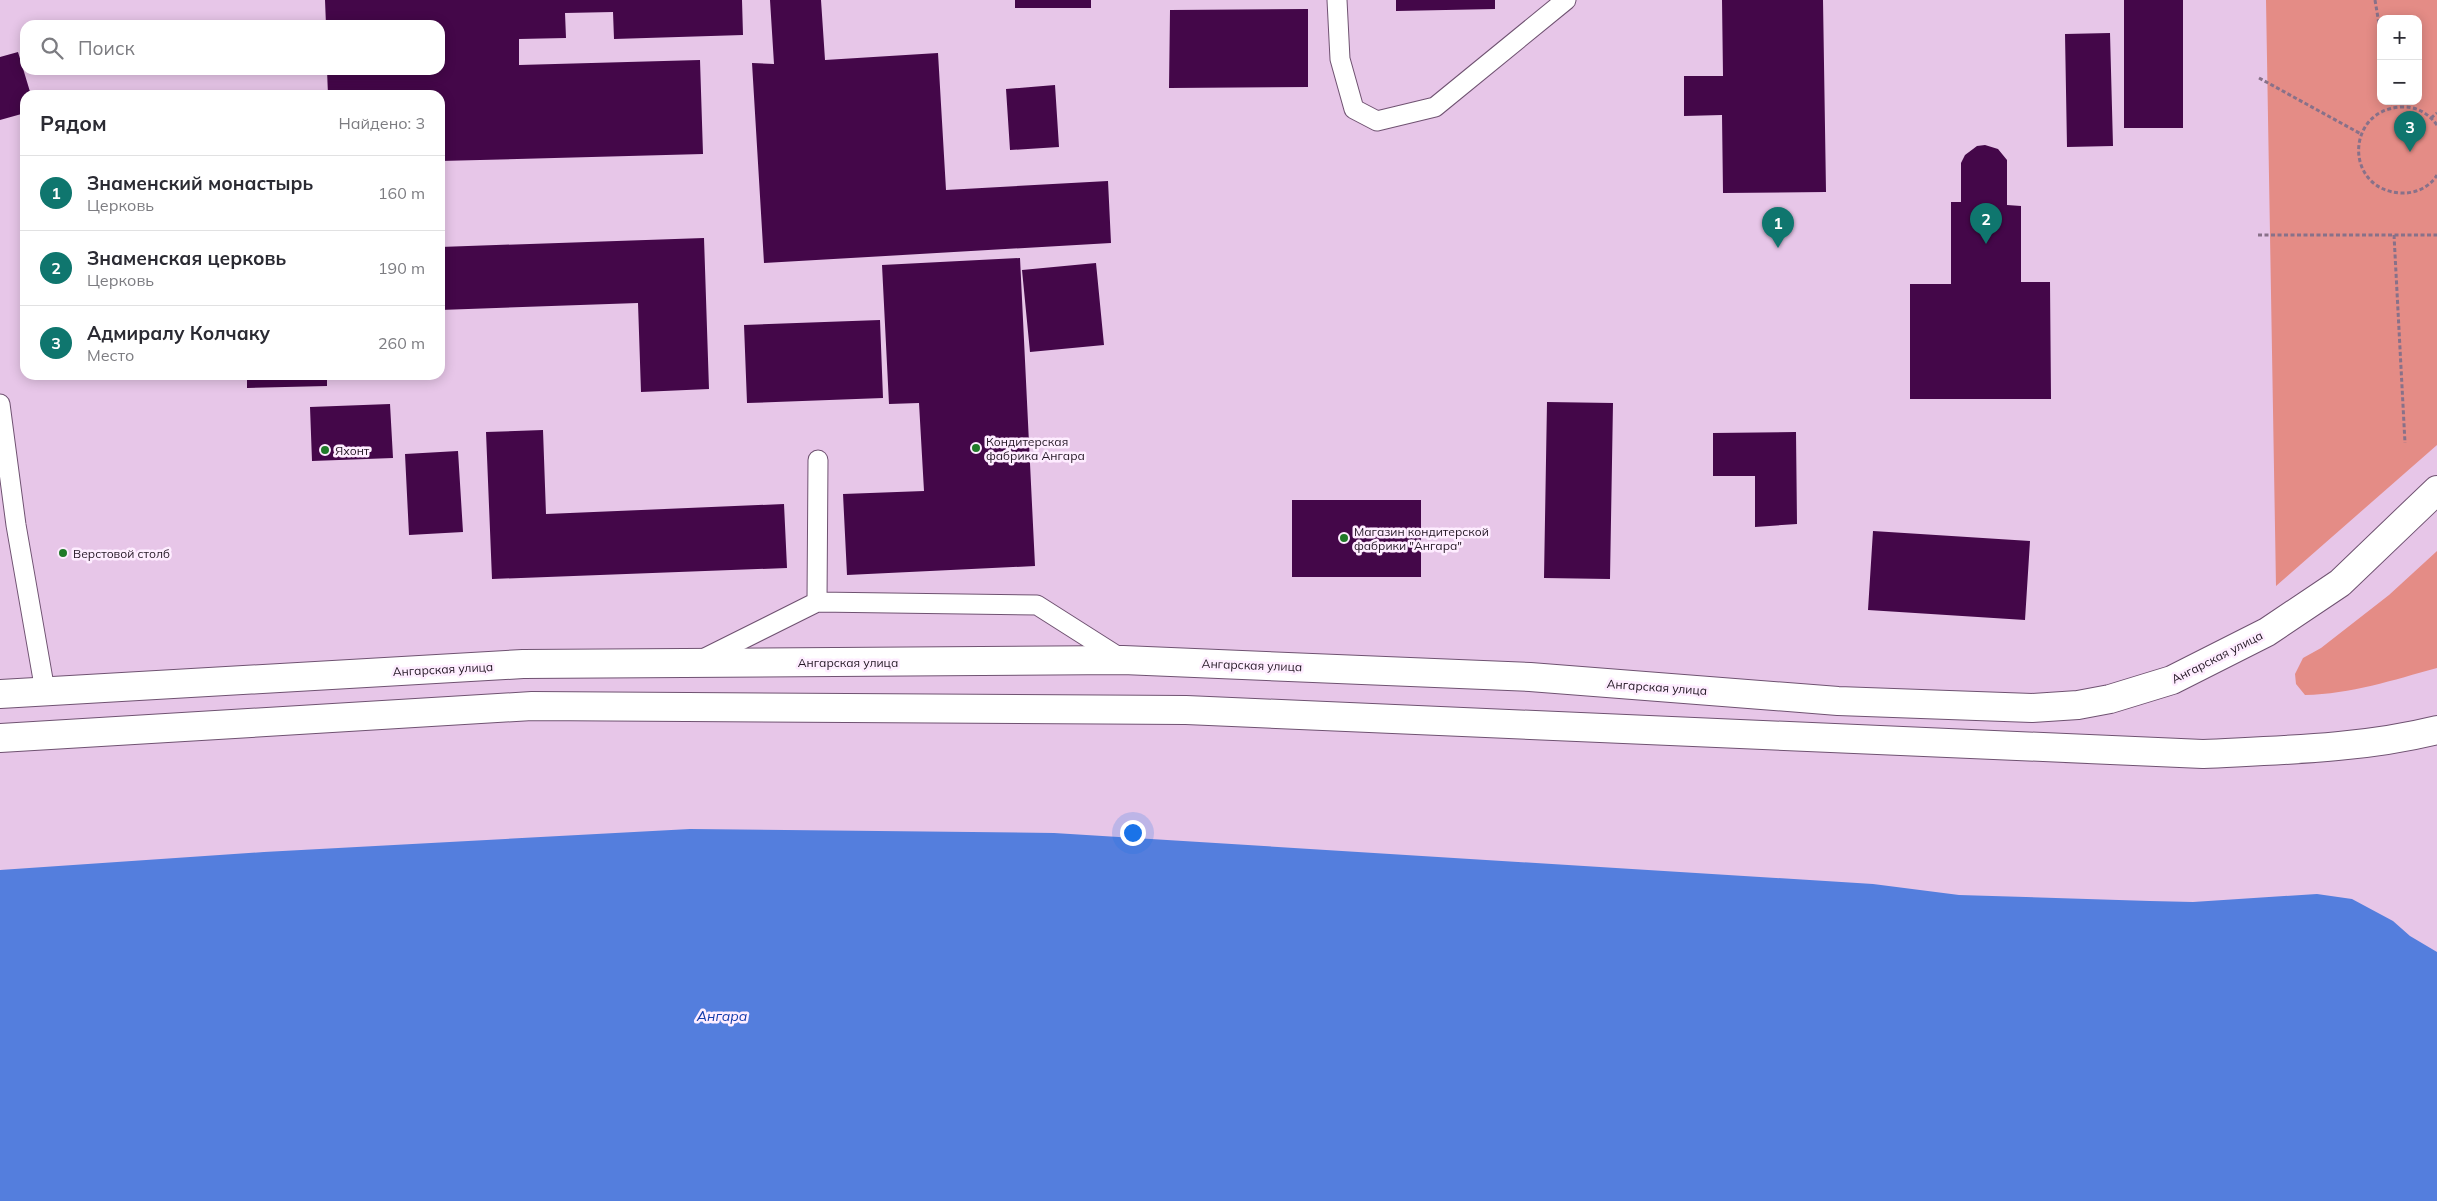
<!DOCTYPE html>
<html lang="ru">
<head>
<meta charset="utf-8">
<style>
	:root { --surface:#fff; --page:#f2f2f3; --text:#2b2b33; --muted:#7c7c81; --line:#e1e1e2; --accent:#0f766e }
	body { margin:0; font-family:Mulish,sans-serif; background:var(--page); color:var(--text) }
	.controls { position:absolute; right:15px; top:15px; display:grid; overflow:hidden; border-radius:10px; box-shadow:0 2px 12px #0003 }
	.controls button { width:45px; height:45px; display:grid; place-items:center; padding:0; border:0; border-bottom:1px solid var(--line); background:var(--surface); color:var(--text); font:25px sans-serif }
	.you { position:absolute; left:1132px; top:832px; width:18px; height:18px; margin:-12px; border:4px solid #fff; border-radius:50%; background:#1a73e8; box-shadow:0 0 0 8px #1a73e833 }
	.badge { display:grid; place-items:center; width:32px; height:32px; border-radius:50%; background:var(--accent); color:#fff; font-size:16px; font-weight:700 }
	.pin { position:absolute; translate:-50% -41px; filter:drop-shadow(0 1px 2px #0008) }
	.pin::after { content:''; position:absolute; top:26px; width:18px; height:15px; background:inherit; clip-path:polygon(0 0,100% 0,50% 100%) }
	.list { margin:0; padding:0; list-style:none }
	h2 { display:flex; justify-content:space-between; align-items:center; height:65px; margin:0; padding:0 20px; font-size:21px }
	h2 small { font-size:16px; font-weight:400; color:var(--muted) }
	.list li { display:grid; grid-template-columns:32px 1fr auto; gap:15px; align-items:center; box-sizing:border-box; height:75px; padding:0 20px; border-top:1px solid var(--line) }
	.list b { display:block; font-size:19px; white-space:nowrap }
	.list p { margin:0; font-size:16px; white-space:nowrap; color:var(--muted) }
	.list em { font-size:16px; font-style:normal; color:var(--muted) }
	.icon { flex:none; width:28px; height:28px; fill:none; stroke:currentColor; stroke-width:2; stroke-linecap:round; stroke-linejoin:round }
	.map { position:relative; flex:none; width:2437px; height:1201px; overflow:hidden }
	.search { position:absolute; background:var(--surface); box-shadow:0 2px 12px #0003; left:20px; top:20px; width:425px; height:55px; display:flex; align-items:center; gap:12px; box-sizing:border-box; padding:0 18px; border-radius:15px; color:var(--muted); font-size:19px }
	.panel { position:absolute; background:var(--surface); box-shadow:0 2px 12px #0003; left:20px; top:90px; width:425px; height:290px; border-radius:15px }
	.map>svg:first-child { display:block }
	.green { fill:#e48c86; fill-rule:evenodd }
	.water { fill:#547edd }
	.building { fill:#440749 }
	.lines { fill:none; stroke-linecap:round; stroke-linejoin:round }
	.service-casing { stroke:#6f5271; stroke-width:21 }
	.primary-casing { stroke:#6f5271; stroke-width:30 }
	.path { stroke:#887189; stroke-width:3; stroke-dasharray:4 2.5; stroke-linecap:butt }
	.service { stroke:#fff; stroke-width:19 }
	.primary { stroke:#fff; stroke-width:28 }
	.poi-dot { fill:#207a28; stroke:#feedff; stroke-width:2 }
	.labels { text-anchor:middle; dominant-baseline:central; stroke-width:5; stroke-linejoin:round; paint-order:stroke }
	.poi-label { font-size:12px; fill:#231724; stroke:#feedff; text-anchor:start }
	.street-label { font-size:12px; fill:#231724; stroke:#feedff }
	.water-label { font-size:14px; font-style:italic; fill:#153dab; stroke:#feedff }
</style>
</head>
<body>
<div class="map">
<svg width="2437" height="1201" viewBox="0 0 2437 1201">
	<rect width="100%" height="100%" fill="#e7c6e8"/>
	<path class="green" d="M2266,0H2437V445L2276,586ZM2381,19H2418V101H2381Z
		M2437,551V668C2393,680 2351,694 2305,695L2296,684L2295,674L2303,658L2321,648L2389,595Z"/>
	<path class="water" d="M690,829L1054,833L1873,884L1959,895L2150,901L2193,902L2317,894L2352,899L2393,921L2410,936L2437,952V1201H0V870L264,852Z"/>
	<path class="building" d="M325,0H742L743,35L614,39L613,12L565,13L566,38L519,39V65L700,60L703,154L440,161V95H328L327,70H440V25H326Z
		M770,0H821L825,60L938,53L946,190L1108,181L1111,243L764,263L752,63L774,64Z
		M1015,0H1091V8H1015Z
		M1396,0H1495V9L1396,11Z
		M1722,0H1823L1826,192L1723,193L1722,115L1684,116V76H1723Z
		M2124,0H2183V128H2124Z
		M1308,9V87L1169,88L1170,10Z
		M2110,33L2113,146L2067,147L2065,34Z
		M18,52L31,95H25V113L0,120V57Z
		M1055,85L1059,147L1010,150L1006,89Z
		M1985,145L1998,149L2007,160V205L2021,206V282H2050L2051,399H1910V284H1951V202H1961V163L1965,155L1977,146Z
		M704,238L709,389L641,392L638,303L440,310V247Z
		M1020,258L1035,566L847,575L843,494L924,491L919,403L889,404L882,265Z
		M1096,263L1104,345L1030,352L1022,270Z
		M880,320L883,398L747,403L744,325Z
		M247,375H327V386L247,388Z
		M1547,402L1613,403L1610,579L1544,578Z
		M390,404L393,458L312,461L310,407Z
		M543,430L546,514L784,504L787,568L492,579L486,432Z
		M1796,432L1797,524L1755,527V476H1713V433Z
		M458,451L463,532L409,535L405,454Z
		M1292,500H1421V577H1292Z
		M1873,531L2030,541L2025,620L1868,610Z"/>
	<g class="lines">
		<g class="service-casing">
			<path id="service" d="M1337,0L1340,59L1354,109L1377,121L1435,107L1566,0
				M0,404L16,525L45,691
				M817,602L818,460
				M701,660L817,602L1037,605L1122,659"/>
		</g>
		<g class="primary-casing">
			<path id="primary" d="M0,694L523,664L1123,660L1530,677L1838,701L2032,708L2078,705L2110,699L2172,680L2267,632L2340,583L2437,490
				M0,738L532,706L1186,710L2203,754C2282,750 2360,749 2437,730"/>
		</g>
		<path class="path" d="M2375,0L2381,36
			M2259,78L2361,134
			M2392,101L2393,107
			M2431,118L2437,113
			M2437,125C2428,113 2416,106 2401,107C2345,110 2344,190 2401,193C2415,194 2430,187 2437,175
			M2258,235H2437
			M2394,235L2405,443"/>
		<use href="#service" class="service"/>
		<use href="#primary" class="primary"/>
	</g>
	<g class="poi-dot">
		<circle cx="976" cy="448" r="5"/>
		<circle cx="325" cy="450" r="5"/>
		<circle cx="1344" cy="538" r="5"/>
		<circle cx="63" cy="553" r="5"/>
	</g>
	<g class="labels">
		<g class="poi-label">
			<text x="986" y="441">Кондитерская<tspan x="986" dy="14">фабрика Ангара</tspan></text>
			<text x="335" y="450">Яхонт</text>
			<text x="1354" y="531">Магазин кондитерской<tspan x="1354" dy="14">фабрики "Ангара"</tspan></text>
			<text x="73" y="553">Верстовой столб</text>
		</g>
		<g class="street-label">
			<text transform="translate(2217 657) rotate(-27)">Ангарская улица</text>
			<text x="848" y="662">Ангарская улица</text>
			<text transform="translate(1252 665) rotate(2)">Ангарская улица</text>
			<text transform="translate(443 669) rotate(-3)">Ангарская улица</text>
			<text transform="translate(1657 687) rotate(4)">Ангарская улица</text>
		</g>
		<g class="water-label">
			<text x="722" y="1016">Ангара</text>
		</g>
	</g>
</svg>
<div class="controls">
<button>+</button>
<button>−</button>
</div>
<div class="you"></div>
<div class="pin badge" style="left:1778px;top:248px">1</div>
<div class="pin badge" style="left:1986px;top:244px">2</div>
<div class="pin badge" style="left:2410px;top:152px">3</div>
<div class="search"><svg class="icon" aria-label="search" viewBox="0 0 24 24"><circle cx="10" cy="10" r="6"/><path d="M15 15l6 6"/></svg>Поиск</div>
<section class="panel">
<h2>Рядом<small>Найдено: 3</small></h2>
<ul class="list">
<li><span class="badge">1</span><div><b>Знаменский монастырь</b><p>Церковь</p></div><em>160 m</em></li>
<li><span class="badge">2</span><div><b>Знаменская церковь</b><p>Церковь</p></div><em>190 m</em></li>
<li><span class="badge">3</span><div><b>Адмиралу Колчаку</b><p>Место</p></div><em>260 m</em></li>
</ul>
</section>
</div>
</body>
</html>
